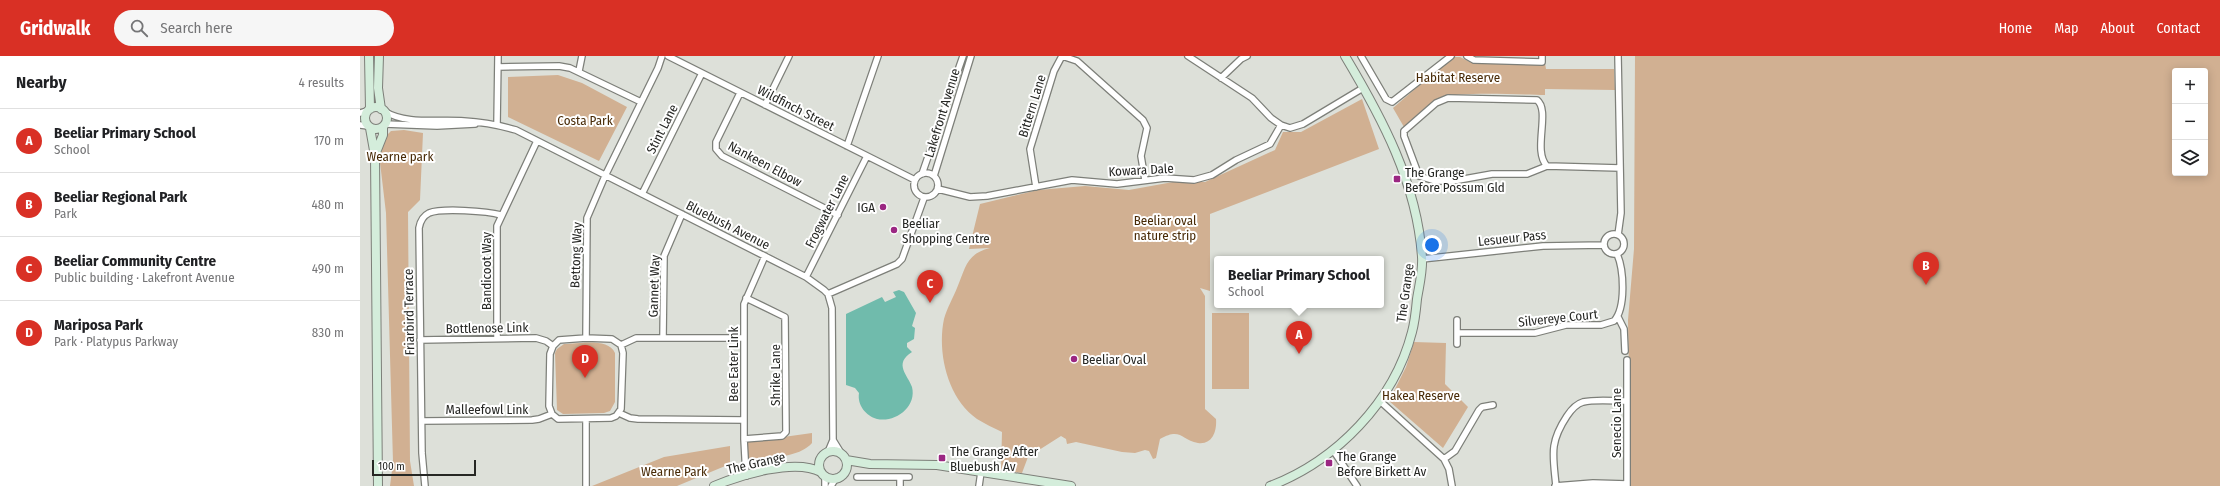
<!DOCTYPE html>
<html lang="en">
<head>
<meta charset="utf-8">
<style>
	:root { --surface:#fff; --page:#f6f6f6; --text:#202124; --muted:#757577; --line:#e0e0e0; --accent:#d93025 }
	body { margin:0; font-family:"Fira Sans Condensed",sans-serif; background:var(--page); color:var(--text) }
	.controls { position:absolute; right:12px; top:12px; display:grid; overflow:hidden; border-radius:4px; box-shadow:0 2px 10px #0003 }
	.controls button { width:36px; height:36px; display:grid; place-items:center; padding:0; border:0; border-bottom:1px solid var(--line); background:var(--surface); color:var(--text); font:20px sans-serif }
	.scale { position:absolute; left:12px; bottom:10px; width:104px; box-sizing:border-box; padding-left:4px; border:2px solid #262724; border-top:0; font-size:11px; line-height:14px; white-space:nowrap; color:#262724; -webkit-text-stroke:3px #fff; paint-order:stroke }
	.you { position:absolute; left:1072px; top:189px; width:14px; height:14px; margin:-10px; border:3px solid #fff; border-radius:50%; background:#1a73e8; box-shadow:0 0 0 6px #1a73e833 }
	.badge { display:grid; place-items:center; width:26px; height:26px; border-radius:50%; background:var(--accent); color:#fff; font-size:13px; font-weight:700 }
	.pin { position:absolute; translate:-50% -33px; filter:drop-shadow(0 1px 2px #0008) }
	.pin::after { content:''; position:absolute; top:21px; width:14px; height:12px; background:inherit; clip-path:polygon(0 0,100% 0,50% 100%) }
	.popup { position:absolute; left:854px; top:200px; width:170px; height:52px; box-sizing:border-box; display:grid; place-content:center; border-radius:4px; background:var(--surface); filter:drop-shadow(0 1px 3px #0005); font-size:13px; white-space:nowrap; color:var(--muted) }
	.popup b { font-size:15px; color:var(--text) }
	.popup::after { content:''; position:absolute; left:50%; top:100%; margin-left:-8px; border:8px solid transparent; border-top-color:var(--surface) }
	.list { margin:0; padding:0; list-style:none }
	h2 { display:flex; justify-content:space-between; align-items:center; height:52px; margin:0; padding:0 16px; font-size:17px }
	h2 small { font-size:13px; font-weight:400; color:var(--muted) }
	.list li { display:grid; grid-template-columns:26px 1fr auto; gap:12px; align-items:center; box-sizing:border-box; height:64px; padding:0 16px; border-top:1px solid var(--line) }
	.list b { display:block; font-size:15px; white-space:nowrap }
	.list p { margin:0; font-size:13px; white-space:nowrap; color:var(--muted) }
	.list em { font-size:13px; font-style:normal; color:var(--muted) }
	.icon { flex:none; width:22px; height:22px; fill:none; stroke:currentColor; stroke-width:2; stroke-linecap:round; stroke-linejoin:round }
	.map { position:relative; flex:none; width:1860px; height:430px; overflow:hidden }
	header { display:flex; align-items:center; gap:24px; box-sizing:border-box; height:56px; padding:0 20px; background:var(--accent); color:#fff }
	header strong { font-size:19px }
	nav { display:flex; gap:22px; margin-inline-start:auto; font-size:14px }
	.search { width:280px; height:36px; background:var(--page); display:flex; align-items:center; gap:10px; box-sizing:border-box; padding:0 14px; border-radius:22px; color:var(--muted); font-size:15px }
	main { display:flex }
	aside { flex:1; background:var(--surface) }
	.map>svg:first-child { display:block }
	.green { fill:#d1b092; fill-rule:evenodd }
	.water { fill:#70bbac }
	.lines { fill:none; stroke-linecap:round; stroke-linejoin:round }
	.street-casing { stroke:#7d7f79; stroke-width:8 }
	.secondary-casing { stroke:#7d7f79; stroke-width:10 }
	.street { stroke:#fff; stroke-width:5.5 }
	.secondary { stroke:#d4eddb; stroke-width:8 }
	.poi-dot { fill:#9b2782; stroke:#fff; stroke-width:1.5 }
	.labels { text-anchor:middle; dominant-baseline:central; stroke-width:4; stroke-linejoin:round; paint-order:stroke }
	.park-label { font-size:13px; fill:#482a06; stroke:#fff }
	.street-label { font-size:13px; fill:#262724; stroke:#fff }
	.poi-label { font-size:13px; fill:#262724; stroke:#fff; text-anchor:start }
</style>
</head>
<body>
<header>
<strong>Gridwalk</strong>
<div class="search"><svg class="icon" aria-label="search" viewBox="0 0 24 24"><circle cx="10" cy="10" r="6"/><path d="M15 15l6 6"/></svg>Search here</div>
<nav><a>Home</a><a>Map</a><a>About</a><a>Contact</a></nav>
</header>
<main>
<aside>
<h2>Nearby<small>4 results</small></h2>
<ul class="list">
<li><span class="badge">A</span><div><b>Beeliar Primary School</b><p>School</p></div><em>170 m</em></li>
<li><span class="badge">B</span><div><b>Beeliar Regional Park</b><p>Park</p></div><em>480 m</em></li>
<li><span class="badge">C</span><div><b>Beeliar Community Centre</b><p>Public building · Lakefront Avenue</p></div><em>490 m</em></li>
<li><span class="badge">D</span><div><b>Mariposa Park</b><p>Park · Platypus Parkway</p></div><em>830 m</em></li>
</ul>
</aside>
<div class="map">
<svg width="1860" height="430" viewBox="0 0 1860 430">
	<rect width="100%" height="100%" fill="#dde0d9"/>
	<path class="green" d="M1275,0H1860V430H1271L1268,264L1274,193ZM1815,15H1845V117H1815Z
		M1092,1H1100L1112,7H1185L1186,13H1254L1255,34L1185,33V39C1163,39 1098,35 1081,42C1067,48 1056,61 1044,71L1033,52Z
		M198,19L222,27L267,51L239,105L148,61V21Z
		M1002,43L1019,93L850,158V235L840,232L845,240V353L856,363C857,374 853,389 838,387C821,384 821,371 800,383L796,402L793,403L789,395L785,394L775,397L762,396L716,386L707,388L706,383L701,380L668,401L662,417L641,414L642,376C634,372 625,368 617,363C587,342 577,296 584,263C587,252 593,242 597,232C606,211 606,198 630,192L609,193L620,148L678,134L725,130L769,134L813,126H845L915,94L923,76H941Z
		M44,74L63,77L60,144L48,156L50,405L54,430H30L33,406L26,157L19,98L24,82L31,75Z
		M852,257H889V333H852Z
		M1054,286L1086,287L1085,328L1108,351L1083,392L1029,345L1046,311Z
		M204,288C218,288 248,281 255,297V346L250,355L244,357L203,358L197,354L195,297L197,293Z
		M452,377V387C438,403 406,401 386,403L385,389L388,386Z
		M370,390V408L317,430H232L304,401Z"/>
	<path class="water" d="M539,234L544,236L556,257L552,270L555,272L554,283L547,287V291L552,296C533,308 548,319 552,331C557,351 535,367 517,363C506,360 497,349 499,337L495,332L486,329V258L522,241L525,246L536,241L533,236Z"/>
	<g class="lines">
		<g class="street-casing">
			<path id="street" d="M308,0L555,124
				M702,0L717,5L783,64L787,72L781,100L785,124
				M828,0L892,42L911,62L921,69L930,72L943,68L1003,32
				M1001,0L1026,43L1032,46L1091,0
				M1107,0L1114,4L1182,6V0
				M138,11L199,10L210,12L281,46
				M219,15L222,0
				M861,22L881,3L887,0
				M380,37L356,86V93L362,100L478,159
				M405,49L429,0
				M24,55C46,69 79,63 104,65C121,66 139,69 156,74L446,221L464,234L468,238L472,252L473,384L481,397
				M0,57L7,55
				M25,68L77,70L115,68
				M0,69L8,70
				M137,69L138,0
				M487,90L518,0
				M1187,110L1167,118H1132L1093,125H1075L1059,120L1044,80V75L1076,47L1088,42L1177,44C1191,55 1172,95 1187,110L1260,112
				M554 129a12 12 0 1 1 24 0a12 12 0 1 1-24 0Z
				M562,118L603,0
				M574,120L611,0
				M676,131L670,93L694,15L702,0
				M578,133L610,141L627,140L712,124L757,128L805,122L834,124L852,119L876,104L910,88L921,69
				M282,138L342,17
				M1244 188a10 10 0 1 1 20 0a10 10 0 1 1-20 0Z
				M1258,179L1261,157L1258,0
				M1062,203L1183,190L1244,189
				M446,221L507,100
				M468,238L537,208L542,203L564,142
				M1258,261L1264,273L1265,295
				M1097,277H1175L1206,269H1241L1254,265C1266,252 1264,214 1257,198
				M137,282V170L177,85
				M226,282L227,162L245,120L298,12L302,0
				M226,282L252,283L261,289L263,297L261,353L256,360L251,362L198,363L192,358L189,350L190,298L193,290L199,284Z
				M303,282L304,200L322,158
				M60,284L176,282L186,285L193,290
				M1097,288V264
				M261,289L276,282H384
				M1267,304V430
				M1020,345L1084,403L1089,413L1092,430
				M259,357L270,362L278,363L384,364
				M226,363V430
				M62,365L172,364L179,363L192,358
				M384,383L422,380L426,376L425,261L386,242
				M973,394L997,430
				M468,396L473,384
				M1084,403L1095,395L1119,354L1122,351L1133,349
				M386,420L384,383V248L405,200
				M497,421H540V430
				M540,421H549
				M65,430L62,397L59,172C60,166 63,160 69,157C82,152 127,155 141,159
				M465,430V420
				M471,430L476,422
				M619,430L621,416
				M1195,430L1233,427L1267,428
				M1196,430C1193,399 1189,387 1207,360C1211,354 1216,348 1223,346C1236,343 1253,345 1266,345"/>
		</g>
		<g class="secondary-casing">
			<path id="secondary" d="M9,0L10,53
				M19,0L18,32L21,53
				M5 62a11 11 0 1 1 22 0a11 11 0 1 1-22 0Z
				M10,72L15,100L18,430
				M15,99L23,79V71
				M459 409a14 14 0 1 1 28 0a14 14 0 1 1-28 0Z
				M486,404L510,408L577,409L711,430
				M354,430C380,419 435,402 461,416
				M910,430C976,405 1034,346 1052,276C1055,265 1056,254 1057,243C1059,230 1063,215 1062,201C1057,127 1022,62 985,0"/>
		</g>
		<use href="#street" class="street"/>
		<use href="#secondary" class="secondary"/>
	</g>
	<g class="poi-dot">
		<rect x="1033" y="119" width="8" height="8" rx="2"/>
		<circle cx="523" cy="151" r="4"/>
		<circle cx="534" cy="174" r="4"/>
		<circle cx="714" cy="303" r="4"/>
		<rect x="578" y="398" width="8" height="8" rx="2"/>
		<rect x="965" y="403" width="8" height="8" rx="2"/>
	</g>
	<g class="labels">
		<g class="park-label">
			<text x="1098" y="21">Habitat Reserve</text>
			<text x="225" y="64">Costa Park</text>
			<text x="40" y="100">Wearne park</text>
			<text x="805" y="164">Beeliar oval<tspan x="805" dy="15">nature strip</tspan></text>
			<text x="1061" y="339">Hakea Reserve</text>
			<text x="314" y="415">Wearne Park</text>
		</g>
		<g class="street-label">
			<text transform="translate(672 50) rotate(-73)">Bittern Lane</text>
			<text transform="translate(436 52) rotate(27)">Wildfinch Street</text>
			<text transform="translate(582 57) rotate(-73)">Lakefront Avenue</text>
			<text transform="translate(302 73) rotate(-63)">Stint Lane</text>
			<text transform="translate(405 108) rotate(28)">Nankeen Elbow</text>
			<text transform="translate(781 114) rotate(-3)">Kowara Dale</text>
			<text transform="translate(467 155) rotate(-63)">Frogwater Lane</text>
			<text transform="translate(368 169) rotate(27)">Bluebush Avenue</text>
			<text transform="translate(1152 182) rotate(-6)">Lesueur Pass</text>
			<text transform="translate(216 199) rotate(-88)">Bettong Way</text>
			<text transform="translate(126 215) rotate(-90)">Bandicoot Way</text>
			<text transform="translate(294 230) rotate(-88)">Gannet Way</text>
			<text transform="translate(1045 237) rotate(-82)">The Grange</text>
			<text transform="translate(49 256) rotate(-91)">Friarbird Terrace</text>
			<text transform="translate(1198 262) rotate(-6)">Silvereye Court</text>
			<text transform="translate(127 272) rotate(-1)">Bottlenose Link</text>
			<text transform="translate(373 308) rotate(-90)">Bee Eater Link</text>
			<text transform="translate(415 319) rotate(-90)">Shrike Lane</text>
			<text x="127" y="353">Malleefowl Link</text>
			<text transform="translate(1256 367) rotate(-90)">Senecio Lane</text>
			<text transform="translate(396 407) rotate(-13)">The Grange</text>
		</g>
		<g class="poi-label">
			<text x="1045" y="116">The Grange<tspan x="1045" dy="15">Before Possum Gld</tspan></text>
			<text x="515" y="151" text-anchor="end">IGA</text>
			<text x="542" y="167">Beeliar<tspan x="542" dy="15">Shopping Centre</tspan></text>
			<text x="722" y="303">Beeliar Oval</text>
			<text x="590" y="395">The Grange After<tspan x="590" dy="15">Bluebush Av</tspan></text>
			<text x="977" y="400">The Grange<tspan x="977" dy="15">Before Birkett Av</tspan></text>
		</g>
	</g>
</svg>
<div class="controls">
<button>+</button>
<button>−</button>
<button><svg class="icon" aria-label="layers" viewBox="0 0 24 24"><path d="M12 4l9 5-9 5-9-5zM3 14l9 5 9-5"/></svg></button>
</div>
<div class="scale">100 m</div>
<div class="you"></div>
<div class="pin badge" style="left:939px;top:298px">A</div>
<div class="popup"><b>Beeliar Primary School</b>School</div>
<div class="pin badge" style="left:1566px;top:229px">B</div>
<div class="pin badge" style="left:570px;top:247px">C</div>
<div class="pin badge" style="left:225px;top:322px">D</div>
</div>
</main>
</body>
</html>
